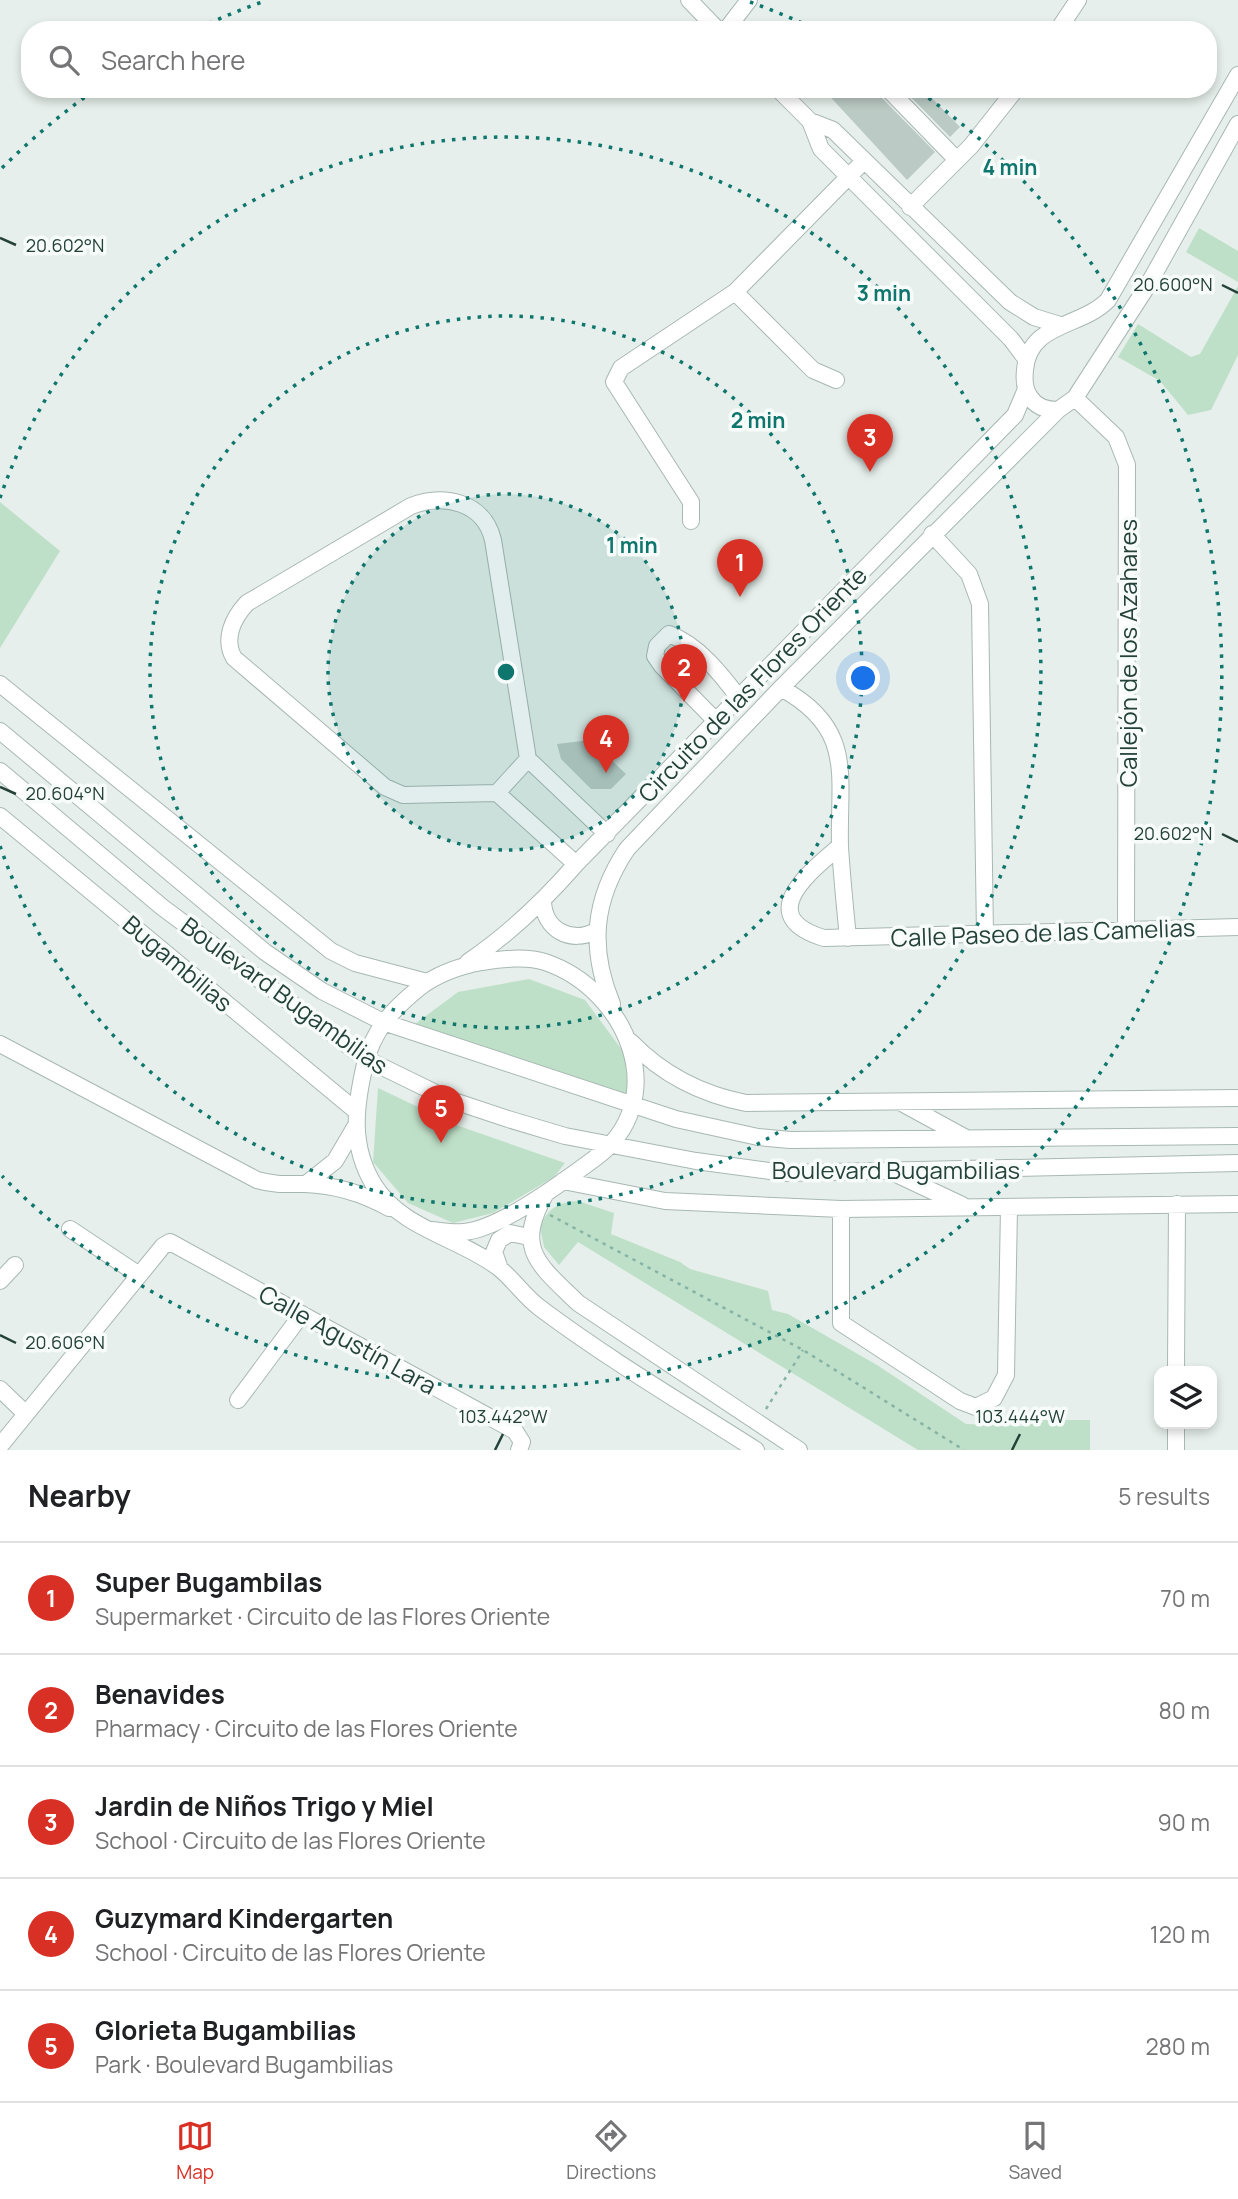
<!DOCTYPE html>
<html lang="en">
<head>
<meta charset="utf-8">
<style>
	:root { --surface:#fff; --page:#f2f2f2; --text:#202124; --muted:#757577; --line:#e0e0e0; --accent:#d93025 }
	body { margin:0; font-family:Manrope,sans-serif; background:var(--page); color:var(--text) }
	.controls { position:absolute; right:21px; bottom:21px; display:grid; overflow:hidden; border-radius:14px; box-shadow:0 4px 10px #0003 }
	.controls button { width:63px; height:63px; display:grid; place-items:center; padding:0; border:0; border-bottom:2px solid var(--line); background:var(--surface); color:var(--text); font:35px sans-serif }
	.you { position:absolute; left:864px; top:679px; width:24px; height:24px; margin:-18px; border:5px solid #fff; border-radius:50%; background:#1a73e8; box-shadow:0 0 0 10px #1a73e833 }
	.badge { display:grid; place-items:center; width:46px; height:46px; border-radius:50%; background:var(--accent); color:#fff; font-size:23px; font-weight:700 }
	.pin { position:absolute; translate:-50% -58px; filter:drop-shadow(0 2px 4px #0008) }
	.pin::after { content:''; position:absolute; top:37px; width:24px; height:21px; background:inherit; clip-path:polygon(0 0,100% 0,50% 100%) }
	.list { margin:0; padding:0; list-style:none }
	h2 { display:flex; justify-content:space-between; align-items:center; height:91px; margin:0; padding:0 28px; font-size:30px }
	h2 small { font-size:23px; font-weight:400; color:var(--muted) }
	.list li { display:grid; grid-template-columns:46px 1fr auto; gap:21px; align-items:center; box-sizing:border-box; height:112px; padding:0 28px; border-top:2px solid var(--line) }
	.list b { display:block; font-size:26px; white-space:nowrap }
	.list p { margin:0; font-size:23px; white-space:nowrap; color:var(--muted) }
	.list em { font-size:23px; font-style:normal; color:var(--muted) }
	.icon { flex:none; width:38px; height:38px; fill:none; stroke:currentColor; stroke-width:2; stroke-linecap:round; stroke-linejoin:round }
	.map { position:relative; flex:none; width:1238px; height:1450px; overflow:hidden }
	.search { position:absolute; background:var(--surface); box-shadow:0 4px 10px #0003; left:21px; right:21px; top:21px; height:77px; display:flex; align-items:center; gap:18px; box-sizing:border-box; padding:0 24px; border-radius:28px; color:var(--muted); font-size:26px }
	.sheet { height:651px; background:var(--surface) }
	nav { display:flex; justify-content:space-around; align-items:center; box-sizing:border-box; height:98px; border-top:2px solid var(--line); background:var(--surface); font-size:19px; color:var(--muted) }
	nav a { display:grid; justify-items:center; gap:4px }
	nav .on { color:var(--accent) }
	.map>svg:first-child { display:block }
	.green { fill:#bfe0c8 }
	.building { fill:#bbcac4 }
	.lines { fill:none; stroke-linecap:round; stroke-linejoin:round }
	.minor-casing { stroke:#a8b8b2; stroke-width:18 }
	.path { stroke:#86b3a5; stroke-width:2.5; stroke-dasharray:3.5 5; stroke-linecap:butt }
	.minor { stroke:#fff; stroke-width:16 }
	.ticks { fill:none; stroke:#24423a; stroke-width:2.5 }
	.ring { fill:none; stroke:#0f766e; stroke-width:3.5; stroke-dasharray:3.5 7 }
	.labels { text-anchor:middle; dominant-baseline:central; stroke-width:7; stroke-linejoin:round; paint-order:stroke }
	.street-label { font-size:24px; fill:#24423a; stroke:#f7fbf9 }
	.ticks-label { font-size:18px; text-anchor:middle; fill:#24423a; stroke:#f7fbf9; stroke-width:7; stroke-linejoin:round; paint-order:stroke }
	.centre { fill:#0f766e; stroke:#f7fbf9; stroke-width:3.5 }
	.ring-label { font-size:21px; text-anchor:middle; font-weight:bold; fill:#0f766e; stroke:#f7fbf9; stroke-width:7; stroke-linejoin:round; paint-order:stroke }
</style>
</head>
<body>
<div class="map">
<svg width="1238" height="1450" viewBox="0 0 1238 1450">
	<rect width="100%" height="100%" fill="#e6efeb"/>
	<path class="green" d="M1199,228L1238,251V282L1186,252Z
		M1238,286V355L1211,410L1188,415L1160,381L1118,357L1138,324L1191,357L1200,354Z
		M0,502L60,551L0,648Z
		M529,979L585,1000L625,1054L628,1094L415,1024L458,992Z
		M378,1088L456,1125L565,1163L554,1177L493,1213L453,1223L408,1203L373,1162Z
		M578,1201L614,1213L611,1234L680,1262L690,1269L768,1291L772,1310L788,1314L877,1365L966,1424L1022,1426L1028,1420H1090V1450H918L578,1242L559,1265L544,1247L540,1227C547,1209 558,1202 578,1201Z"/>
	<path class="building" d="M823,89H878L880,96L935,152L907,180Z
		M903,89H923L960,127L950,137Z
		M590,740L626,774L611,789H591L561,759L557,744Z"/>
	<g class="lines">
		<g class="minor-casing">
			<path id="minor" d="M689,0L718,30
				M726,30L749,0
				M1058,30L1078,0
				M778,89L810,121L821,149L1011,339L1026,359
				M888,89L957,160
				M810,121L833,130L1010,302L1034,317L1060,325
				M910,207L971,146L1016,89
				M735,292L813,370L836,380
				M1075,398L1116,437L1127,465L1126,929
				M1058,410C1047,410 1036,407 1030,397C1024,389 1024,379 1025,370C1029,322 1081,328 1108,300L1238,75
				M691,521V502L614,382L621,368L735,292L864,161
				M932,534L969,574L980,604L985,934
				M0,684L331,951L355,963L427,982
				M781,688C856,729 838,776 840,847C842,877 845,908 848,938
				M716,721L662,666L655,656L657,646L669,634C698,645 721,674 739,698
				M0,731L265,952L322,991L383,1022L676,1119L758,1137L790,1140L1238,1136
				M0,771L162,907L366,1059L448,1099L508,1119L565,1136L696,1161L784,1173L1238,1163
				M497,793L528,759
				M0,816L355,1110
				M840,846C811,871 752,916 824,938L1238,927
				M576,864L497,793L403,795L385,787L234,658C223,639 233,618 247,603L411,506C444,493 484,502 493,540L528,759L607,834
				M543,901C544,930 571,944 596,931
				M468,962C509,934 543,902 576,864L1015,415L1026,389
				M612,1004C589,948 593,900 627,849L781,688L1058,410L1075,398L1148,285L1238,124
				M631,1042C663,1075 700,1094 746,1103L1238,1098
				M0,1044L257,1180C274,1185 287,1184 305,1184C335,1185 364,1194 389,1208
				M900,1102L966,1138
				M894,1173L962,1205
				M563,1181L665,1201L841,1209L1238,1204
				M306,1184L335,1161L355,1127
				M546,1193C514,1249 538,1264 578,1303L799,1450
				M841,1209V1323L960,1401L976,1407L994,1398L1006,1375L1009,1207
				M70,1229L139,1275
				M431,1230C442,1231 453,1233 463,1232C499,1230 564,1181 594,1159C674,1101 628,990 545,962C526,956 502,959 482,962C460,966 437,974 419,988C393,1009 373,1030 365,1064C355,1107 350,1146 374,1185C401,1229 460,1238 499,1268C514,1280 524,1296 540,1308C608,1359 684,1404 756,1450
				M500,1269L494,1252L499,1240L510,1233L529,1237
				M0,1281L15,1265
				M1176,1371L1177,1204
				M0,1389L26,1414
				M238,1400L302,1314
				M0,1446L163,1246L170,1242L515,1431L522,1442L519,1450
				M1176,1450V1424"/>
		</g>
		<path class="path" d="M550,1215L803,1350L964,1450
			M766,1409L803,1350"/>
		<use href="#minor" class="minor"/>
	</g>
	<path class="ticks" d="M0,238L16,245M1222,285L1238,293M0,787L16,794M1222,834L1238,842M0,1335L16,1343M495,1450L503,1434M1012,1450L1020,1434"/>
	<circle cx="506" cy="672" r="178" fill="#0f766e" fill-opacity=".12"/>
	<g class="ring">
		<circle cx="506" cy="672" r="178"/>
		<circle cx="506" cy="672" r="356"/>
		<path d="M0 498A535 535 0 1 1 0 846"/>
		<path d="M2 168A713 713 0 0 1 92 92M199 28A713 713 0 0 1 262 2M750 2A713 713 0 0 1 813 28M920 92A713 713 0 1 1 2 1176"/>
	</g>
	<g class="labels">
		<g class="street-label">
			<text transform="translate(1127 653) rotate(-90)">Callejón de los Azahares</text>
			<text transform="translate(752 684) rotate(-46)">Circuito de las Flores Oriente</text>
			<text transform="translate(1043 932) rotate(-2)">Calle Paseo de las Camelias</text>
			<text transform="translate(178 963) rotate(40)">Bugambilias</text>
			<text transform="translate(285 995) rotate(36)">Boulevard Bugambilias</text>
			<text x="896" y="1169">Boulevard Bugambilias</text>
			<text transform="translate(348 1339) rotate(29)">Calle Agustín Lara</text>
		</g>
	</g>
	<g class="ticks-label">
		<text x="65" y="252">20.602°N</text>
		<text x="1173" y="291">20.600°N</text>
		<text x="65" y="800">20.604°N</text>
		<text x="1173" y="840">20.602°N</text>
		<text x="65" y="1349">20.606°N</text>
		<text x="503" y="1423">103.442°W</text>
		<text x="1020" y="1423">103.444°W</text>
	</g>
	<circle cx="506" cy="672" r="10" class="centre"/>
	<g class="ring-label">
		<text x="1010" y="175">4 min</text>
		<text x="884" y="301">3 min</text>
		<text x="758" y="428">2 min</text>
		<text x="632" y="553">1 min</text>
	</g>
</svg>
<div class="controls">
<button><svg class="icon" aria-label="layers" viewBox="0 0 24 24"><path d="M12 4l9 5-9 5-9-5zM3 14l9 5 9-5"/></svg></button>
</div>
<div class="you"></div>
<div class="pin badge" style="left:740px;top:597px">1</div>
<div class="pin badge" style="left:684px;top:702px">2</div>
<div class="pin badge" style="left:870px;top:472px">3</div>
<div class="pin badge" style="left:606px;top:773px">4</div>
<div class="pin badge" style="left:441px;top:1143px">5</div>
<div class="search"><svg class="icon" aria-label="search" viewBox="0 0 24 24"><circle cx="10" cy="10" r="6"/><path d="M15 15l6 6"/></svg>Search here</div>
</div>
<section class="sheet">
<h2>Nearby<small>5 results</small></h2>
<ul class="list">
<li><span class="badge">1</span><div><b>Super Bugambilas</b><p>Supermarket · Circuito de las Flores Oriente</p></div><em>70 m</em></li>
<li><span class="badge">2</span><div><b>Benavides</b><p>Pharmacy · Circuito de las Flores Oriente</p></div><em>80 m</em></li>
<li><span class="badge">3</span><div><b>Jardin de Niños Trigo y Miel</b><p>School · Circuito de las Flores Oriente</p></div><em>90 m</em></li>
<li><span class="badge">4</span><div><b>Guzymard Kindergarten</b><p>School · Circuito de las Flores Oriente</p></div><em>120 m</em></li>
<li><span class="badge">5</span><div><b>Glorieta Bugambilias</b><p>Park · Boulevard Bugambilias</p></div><em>280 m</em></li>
</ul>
</section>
<nav>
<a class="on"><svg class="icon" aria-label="map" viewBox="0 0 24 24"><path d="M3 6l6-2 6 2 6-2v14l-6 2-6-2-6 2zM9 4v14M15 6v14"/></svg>Map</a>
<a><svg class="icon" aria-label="directions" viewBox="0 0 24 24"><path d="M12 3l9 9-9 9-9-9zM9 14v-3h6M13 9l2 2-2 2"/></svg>Directions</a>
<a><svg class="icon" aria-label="saved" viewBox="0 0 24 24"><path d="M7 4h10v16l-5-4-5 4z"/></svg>Saved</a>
</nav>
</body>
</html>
